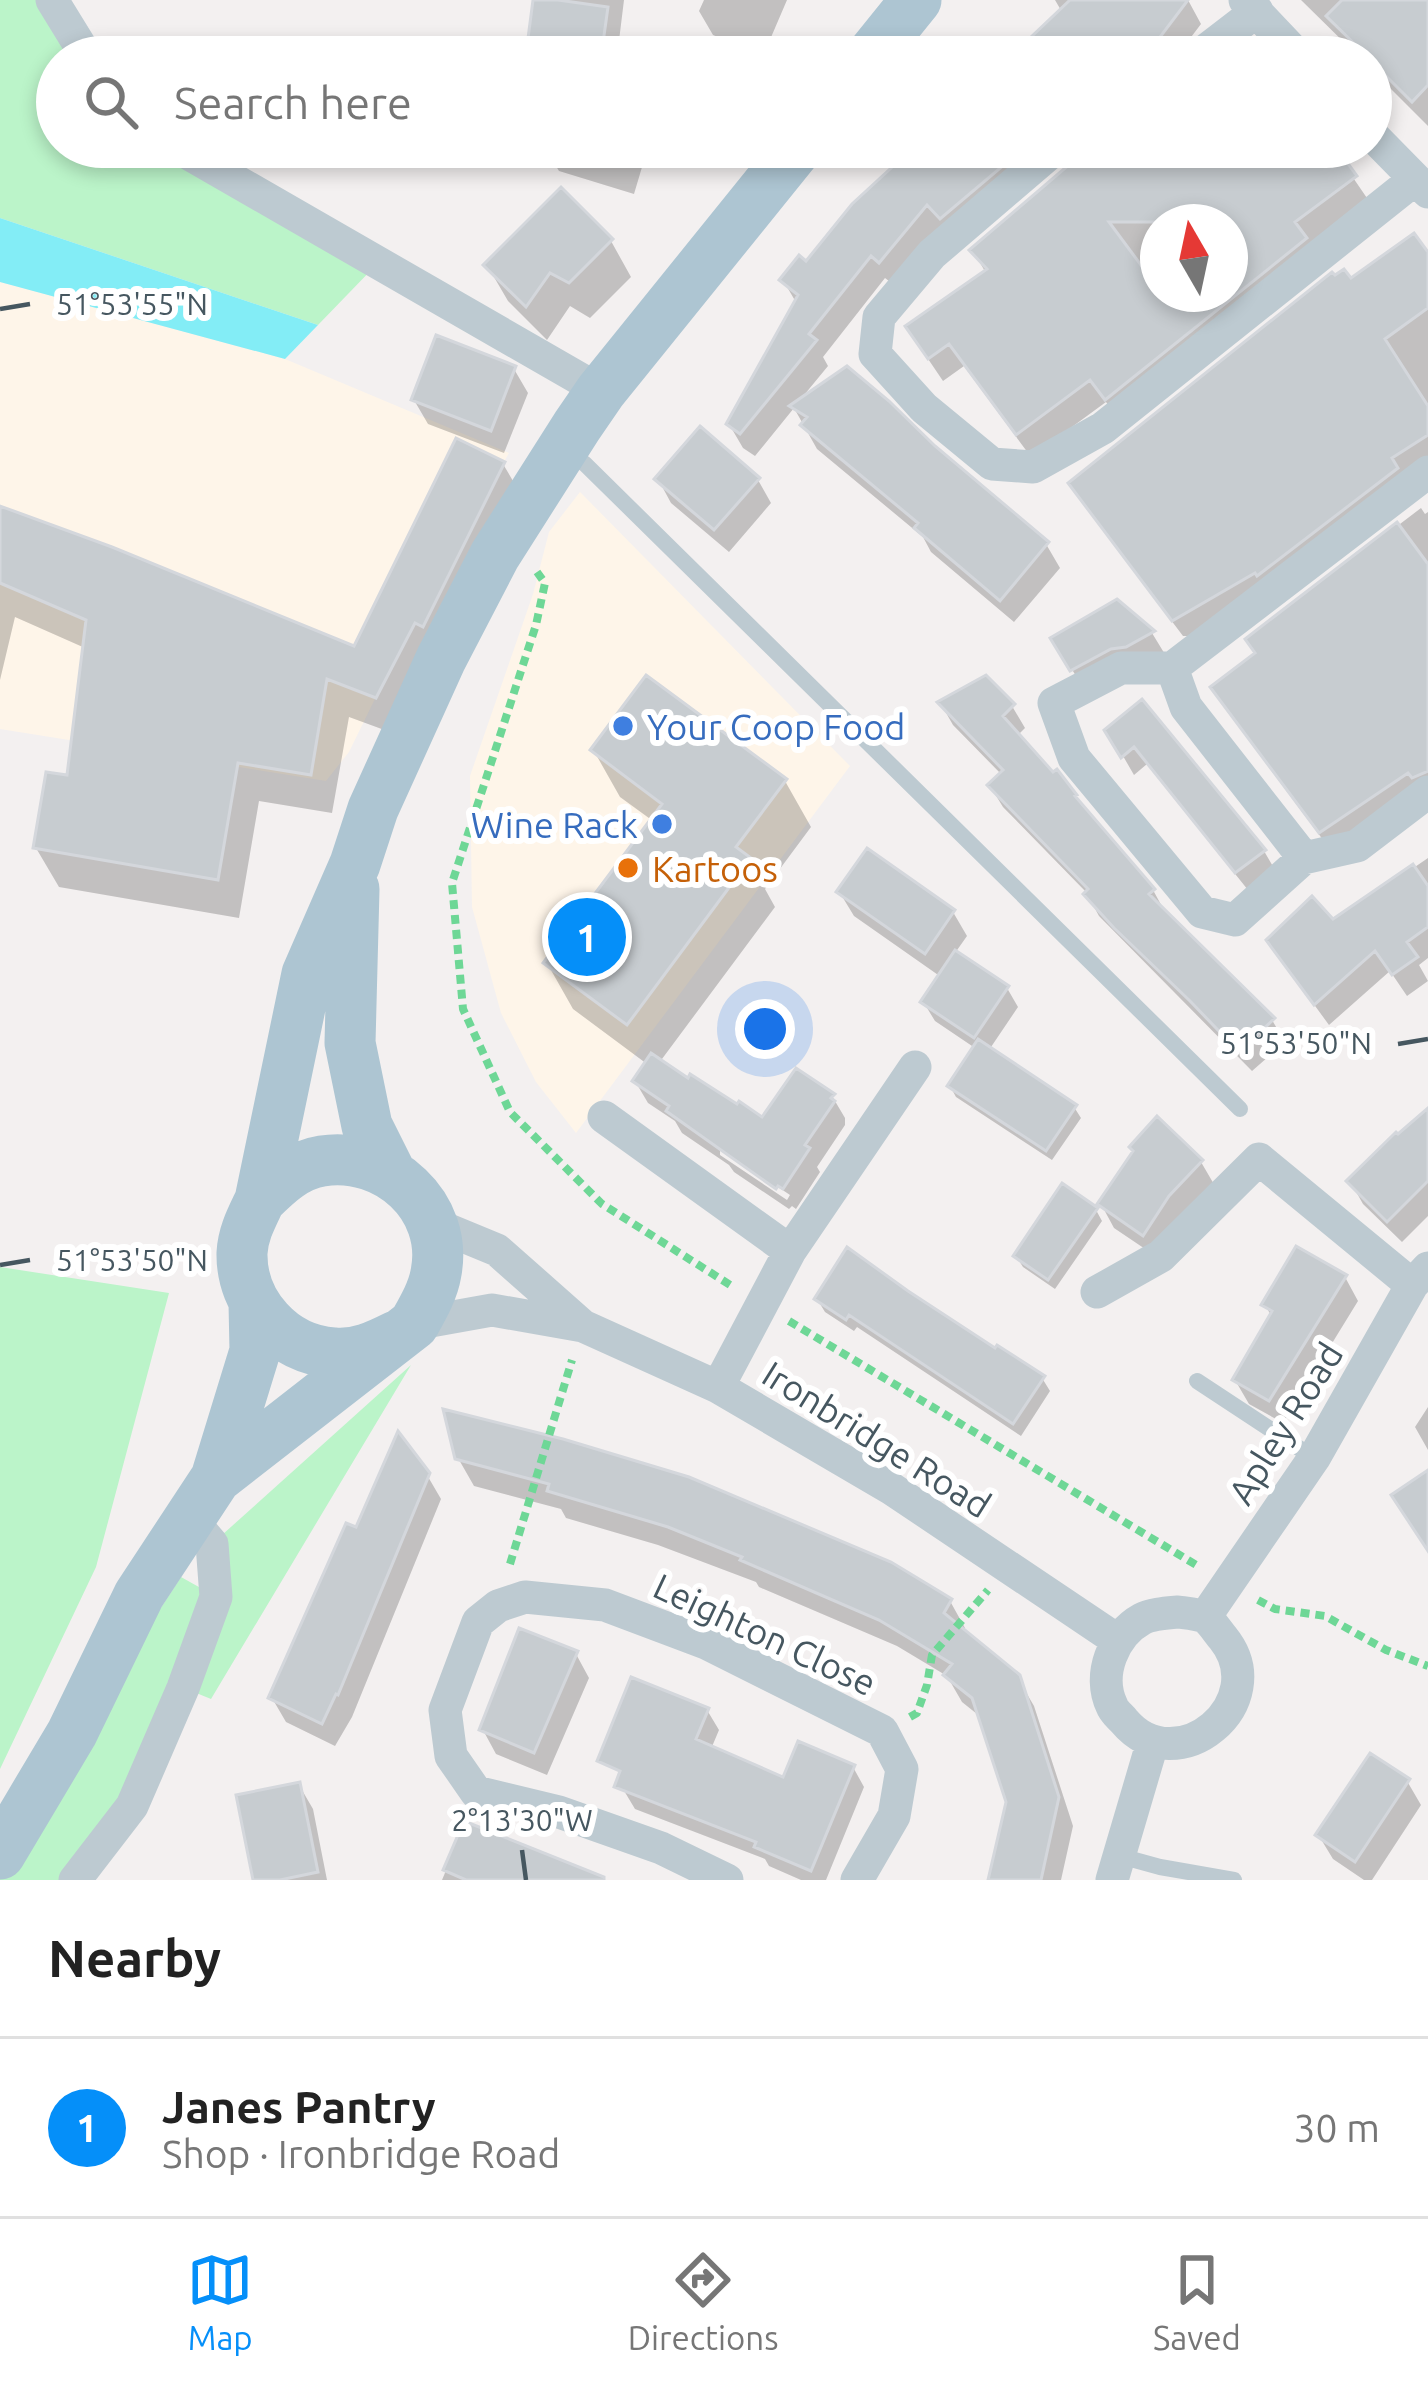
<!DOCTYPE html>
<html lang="en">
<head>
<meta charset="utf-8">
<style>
	:root { --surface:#fff; --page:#f6f6f6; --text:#222; --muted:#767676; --line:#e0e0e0; --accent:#058ff9 }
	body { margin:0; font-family:Ubuntu,sans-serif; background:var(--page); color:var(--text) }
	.compass { position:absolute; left:1140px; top:204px; width:108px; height:108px; border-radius:50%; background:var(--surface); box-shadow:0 6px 18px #0003; rotate:351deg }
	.you { position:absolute; left:765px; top:1029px; width:42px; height:42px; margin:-30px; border:9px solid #fff; border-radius:50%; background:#1a73e8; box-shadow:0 0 0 18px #1a73e833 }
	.badge { display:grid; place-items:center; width:78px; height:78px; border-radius:50%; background:var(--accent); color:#fff; font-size:39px; font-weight:700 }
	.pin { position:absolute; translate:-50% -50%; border:6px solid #fff; box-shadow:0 3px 12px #0006 }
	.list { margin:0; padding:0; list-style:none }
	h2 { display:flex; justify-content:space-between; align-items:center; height:156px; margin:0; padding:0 48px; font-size:51px }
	h2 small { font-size:39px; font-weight:400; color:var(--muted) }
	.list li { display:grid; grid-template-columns:78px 1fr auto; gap:36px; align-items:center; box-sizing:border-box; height:180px; padding:0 48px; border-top:3px solid var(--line) }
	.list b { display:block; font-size:45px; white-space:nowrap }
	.list p { margin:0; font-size:39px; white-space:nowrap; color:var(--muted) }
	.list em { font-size:39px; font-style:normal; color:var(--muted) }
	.icon { flex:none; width:66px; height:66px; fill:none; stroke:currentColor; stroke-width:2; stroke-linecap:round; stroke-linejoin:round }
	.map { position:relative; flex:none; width:1428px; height:1880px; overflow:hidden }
	.search { position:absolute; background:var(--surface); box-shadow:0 6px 18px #0003; left:36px; right:36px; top:36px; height:132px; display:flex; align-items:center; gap:30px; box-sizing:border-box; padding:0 42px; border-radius:66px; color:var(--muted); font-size:45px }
	.sheet { height:336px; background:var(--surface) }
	nav { display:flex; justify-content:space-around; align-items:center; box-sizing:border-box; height:168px; border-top:3px solid var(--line); background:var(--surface); font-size:33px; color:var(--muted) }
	nav a { display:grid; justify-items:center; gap:6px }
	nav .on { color:var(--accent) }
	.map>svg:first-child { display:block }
	.commercial { fill:#fef5e9 }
	.green { fill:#bbf4c9 }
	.water { fill:#83edf6 }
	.shadow { fill:#0003; fill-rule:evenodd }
	.building { fill:#c7ccd0; stroke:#d4d7dc; stroke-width:3; fill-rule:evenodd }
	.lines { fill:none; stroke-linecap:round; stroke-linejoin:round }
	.path { stroke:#6ed796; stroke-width:8; stroke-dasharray:9 6; stroke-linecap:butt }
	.lane { stroke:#bdcad1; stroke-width:16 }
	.street { stroke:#bdcad1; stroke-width:33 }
	.primary { stroke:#adc5d2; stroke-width:51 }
	.ticks { fill:none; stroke:#465760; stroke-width:4.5 }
	.shop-dot { fill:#3f7fe0; stroke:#fff; stroke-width:4.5 }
	.food-dot { fill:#e8710a; stroke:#fff; stroke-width:4.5 }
	.labels { text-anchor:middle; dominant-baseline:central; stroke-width:12; stroke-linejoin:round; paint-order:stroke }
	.shop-label { font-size:36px; fill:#366cbe; stroke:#fff; text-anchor:start }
	.food-label { font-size:36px; fill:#c56008; stroke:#fff; text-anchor:start }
	.street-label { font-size:36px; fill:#465760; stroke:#fff }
	.ticks-label { font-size:30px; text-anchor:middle; fill:#465760; stroke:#fff; stroke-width:12; stroke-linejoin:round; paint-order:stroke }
</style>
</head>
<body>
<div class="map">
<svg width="1428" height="1880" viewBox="0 0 1428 1880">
	<rect width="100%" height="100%" fill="#f3f0f0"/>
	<path class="commercial" d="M0,282L285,359L509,453L414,619L349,752L326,781L0,729Z
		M580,492L850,766L576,1133L536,1082L501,1013L472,907L470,776L533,594L549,532Z"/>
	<path class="green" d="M0,0H52L87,57H57V147H177L377,264L318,325L0,218Z
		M0,1267L169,1293L96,1567L0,1769Z
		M411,1365L211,1699L184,1688L75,1880H0V1854L181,1577L215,1596L212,1544Z"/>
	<path class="water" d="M0,218L318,325L285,359L0,282Z"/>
	<path class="shadow" d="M536,0H624L617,57H537L530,45Z
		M704,0H787L763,56L713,35L699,11Z
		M1055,0H1188L1201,24L1176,57H1014L1062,12Z
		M1301,0H1428V126L1371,69V57H1359Z
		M648,147L634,194L559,171L545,148Z
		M742,147H766L761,157Z
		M917,147H1054L894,285L885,278L823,357L828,366L800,400L932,448L1046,544L1060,568L1014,622L931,552L923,537L817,449L794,408L755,456L743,448L729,424L797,304L783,280L806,265Z
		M1106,147H1332L1369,201L1120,421L1106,402L1031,457L964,366L943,381L922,350L986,273L973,251ZM1158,222H1230V294H1158Z
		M611,241L631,277L590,318L570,306L547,340L508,301L487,265Z
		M1428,257V463L1193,636H1183L1084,505L1072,484L1350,283Z
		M514,369L528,393L504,453L428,424L414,400Z
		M503,464L526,503L398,735L349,717L332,813L259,801L239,918L59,887L36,848L70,779L85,648L15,617L0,680V509L355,650Z
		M658,479L758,480L771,503L729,552L671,503Z
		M1421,508L1425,514L1428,512V793L1335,856L1227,711L1214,687L1258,654L1249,639Z
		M1117,603L1152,633L1166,656L1086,693L1054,639Z
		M1142,703L1264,851L1275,870L1248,890L1147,764L1134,775L1108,730Z
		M941,704L1012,706L1025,728L1017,736L1153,890L1165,912L1272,1020L1285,1042L1252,1071L1099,916L1086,892L1003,807L990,786L1002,775L953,725Z
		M594,751L785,781L811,827L765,889L775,907L659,1063L763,1121L832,1096L845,1118V1125L817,1167L820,1172L796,1209L792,1206L789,1209L734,1172L729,1165L682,1133L675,1121L648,1103L635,1081L647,1064L573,1009L547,963L653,821L620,797ZM720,1148L790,1195L787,1200L720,1155Z
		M1428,858V958L1419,965L1428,981L1407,996L1390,971L1329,1025L1283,962L1333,923Z
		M840,893L953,912L967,936L955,953L1007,988L1018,1007L989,1050L1074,1107L1081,1118L1052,1160L956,1097L950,1086L975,1048L935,1021L924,1003L941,977L854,916Z
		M1428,1112V1216L1402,1242L1363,1204L1350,1181Z
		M1201,1162L1215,1186L1157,1257L1114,1228L1101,1204Z
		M1096,1210L1102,1221L1055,1289L1023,1267L1016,1256Z
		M1345,1277L1358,1301L1283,1423L1249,1404L1235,1380L1272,1317L1265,1305Z
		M906,1293L1042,1378L1050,1391L1021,1436L857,1327L854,1331L825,1312L817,1299Z
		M1428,1407V1450L1415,1427Z
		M447,1413L950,1601L965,1628L963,1633L1017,1677L1034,1706L1073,1826L1061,1880H990L1009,1802L982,1718L962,1702L947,1676L897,1646L759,1587L756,1582L658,1545L566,1518L561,1509L474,1486L458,1458Z
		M427,1475L441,1499L352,1717L335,1746L286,1722L272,1698L358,1531Z
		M576,1654L589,1678L547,1775L496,1754L483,1730Z
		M707,1710L719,1730L711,1749L784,1781L853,1767L864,1787L826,1880H801L769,1866L765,1859L635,1809L623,1789Z
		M1407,1781L1421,1805L1372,1880H1364L1333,1859L1319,1836Z
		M299,1785L313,1809L327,1880H256Z
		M465,1825L544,1880H442Z"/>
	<path class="building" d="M533,0H558L608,7L601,57L527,46Z
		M1070,0H1188L1145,57H1010Z
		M1342,0H1428V85L1412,102L1382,72L1371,57H1368L1326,16Z
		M914,147H1025L940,219L927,205L879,263L871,256L809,334L817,340L740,434L726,424L798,295L779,280L799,255L806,261L852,204Z
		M1078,147H1336L1357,176L1295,222L1307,238L1105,400L1090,380L1016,435L949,344L928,359L905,326L987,269L969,250L1071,163ZM1109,222H1230V294H1158V288Z
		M561,187L613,239L569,283L550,273L526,307L483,265Z
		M1414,233L1428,252V308L1385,339L1428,406V435L1392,458L1398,468L1257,576L1255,573L1172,621L1068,483L1332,272L1335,275L1344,269L1351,278Z
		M436,335L516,366L491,431L411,400Z
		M847,366L889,401L935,446L1049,542L1000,601L914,528L918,523L800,425L807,417L789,406Z
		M700,426L760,478L714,530L654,479Z
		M456,438L505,462L423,627L415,623L376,698L327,679L311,775L238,763L218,880L33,848L46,772L67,775L86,620L0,583V506L112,547L354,646Z
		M1397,522L1428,564V771L1412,778L1408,773L1319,833L1210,687L1255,653L1245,639Z
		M1117,599L1155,631L1126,647L1111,649L1070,671L1050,638Z
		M646,675L787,779L736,847L751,858L627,1025L543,963L662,804L590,750Z
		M986,675L1015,704L1003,716L1053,772L1057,769L1077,795L1075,796L1155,889L1149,894L1275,1018L1239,1052L1190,1001L1114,928L1083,894L1088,889L987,785L1003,770L937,702Z
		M1142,699L1266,850L1235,873L1134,747L1121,758L1104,730Z
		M867,848L955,910L925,954L836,892Z
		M1413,864L1428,886V927L1407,942L1418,957L1392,975L1375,951L1314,1005L1266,940L1312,896L1333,919Z
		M955,950L1009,986L974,1038L920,1002Z
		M978,1039L1077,1105L1046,1151L947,1086Z
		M651,1053L688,1078L690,1074L737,1104L739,1101L762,1117L796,1068L835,1094L831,1098L835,1101L805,1145L810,1148L783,1189L778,1186L776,1189L666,1111L669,1106L632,1081Z
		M1428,1108V1181L1387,1222L1346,1181L1396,1132L1398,1134Z
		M1157,1116L1203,1160L1169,1196L1143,1236L1097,1204L1133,1151L1129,1147Z
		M1062,1183L1098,1208L1048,1280L1013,1256Z
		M1296,1246L1347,1275L1269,1401L1232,1380L1272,1311L1261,1305Z
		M847,1247L908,1291L995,1348L997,1345L1045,1376L1013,1424L849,1315L846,1320L814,1299Z
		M443,1409L563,1439L689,1477L891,1562L952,1599L944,1613L1020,1675L1059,1797L1041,1880H988L1006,1802L972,1698L943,1675L952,1664L879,1620L740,1560L742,1557L668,1527L547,1491L549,1484L455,1459Z
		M398,1431L430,1473L338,1695L336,1694L322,1724L268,1698L346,1523L356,1527Z
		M1428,1470V1551L1391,1495Z
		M519,1628L578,1651L534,1753L479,1730Z
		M631,1677L709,1708L696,1739L783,1777L798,1741L855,1765L811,1871L754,1847L756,1842L614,1787L620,1771L597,1761Z
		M1370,1753L1410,1779L1355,1862L1315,1835Z
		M300,1782L318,1872L280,1880H253L236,1795Z
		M464,1821L604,1877V1880H466L443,1870Z"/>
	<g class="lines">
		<path class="path" d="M537,572L545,583L536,625L452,883L463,1009L510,1112L602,1204L735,1288
			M789,1321L1198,1566
			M510,1564L572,1360
			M1258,1600L1275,1609L1325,1616L1386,1650L1428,1666
			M910,1717L917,1713L927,1685L932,1655L988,1590"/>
		<path class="lane" d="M567,452L585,464L1240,1109
			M1197,1381L1314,1458
			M1120,1856L1160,1867L1234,1880"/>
		<path class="street" d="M52,0L87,57
			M1245,0L1299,57
			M1197,57L1257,11
			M1371,134L1428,192
			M177,147L601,391
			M1057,147L932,254L879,317L875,354L924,408L992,464L1033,467L1103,428L1414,180
			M1428,472L1172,668L1186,707L1304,858L1357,846L1428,792
			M1172,668H1121L1054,703L1074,758L1202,912L1235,920L1304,858
			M604,1117L790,1251
			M434,1224L497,1250L583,1326
			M1097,1292L1161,1256L1259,1159L1412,1285
			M414,1324L492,1310L583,1326L718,1387L892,1489L1117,1640
			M718,1387L790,1251L915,1067
			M1178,1612C1185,1613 1198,1614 1205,1617C1211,1621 1218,1632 1223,1638C1275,1702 1177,1784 1124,1721C1120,1716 1114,1712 1112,1706C1097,1675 1113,1635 1142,1619C1151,1614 1167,1613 1178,1612Z
			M1205,1617L1314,1458L1412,1285L1428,1268
			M75,1880L132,1806L183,1688L216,1597L212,1544L190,1518
			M727,1880L661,1848L559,1812L476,1792L451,1756L445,1710L478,1622L498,1606L525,1597L605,1605L706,1643L882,1731L902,1769L894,1816L857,1880
			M1112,1880L1153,1741"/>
		<path class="primary" d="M870,57L916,0
			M354,889L350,1043L367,1126L390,1172
			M396,1336C376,1346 357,1355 334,1353C282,1350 241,1304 242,1253C243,1233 252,1217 260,1200L307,974L355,864L373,809L441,659L495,555L577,426L601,391L798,147
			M216,1478L414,1324C423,1308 433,1291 436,1273C449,1206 387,1151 322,1161C296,1165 278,1182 260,1200
			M0,1854L72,1733L139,1595L216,1478L255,1351L254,1303"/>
	</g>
	<path class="ticks" d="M0,309L30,304M1398,1044L1428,1039M0,1265L30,1260M522,1850L526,1880"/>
	<g class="shop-dot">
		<circle cx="623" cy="726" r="12"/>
		<circle cx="662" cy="824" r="12"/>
	</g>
	<circle class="food-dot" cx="628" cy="868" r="12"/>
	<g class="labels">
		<g class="shop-label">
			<text x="647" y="726">Your Coop Food</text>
			<text x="638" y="824" text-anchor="end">Wine Rack</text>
		</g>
		<g class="food-label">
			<text x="652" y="868">Kartoos</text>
		</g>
		<g class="street-label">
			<text transform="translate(1285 1423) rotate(-58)">Apley Road</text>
			<text transform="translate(877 1439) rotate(32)">Ironbridge Road</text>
			<text transform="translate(765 1634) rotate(25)">Leighton Close</text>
		</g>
	</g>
	<g class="ticks-label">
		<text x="132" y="315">51°53'55"N</text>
		<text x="1296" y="1054">51°53'50"N</text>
		<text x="132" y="1271">51°53'50"N</text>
		<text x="522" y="1831">2°13'30"W</text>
	</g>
</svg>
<svg class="compass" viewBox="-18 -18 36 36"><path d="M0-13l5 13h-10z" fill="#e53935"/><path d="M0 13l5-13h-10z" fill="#767676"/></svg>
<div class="you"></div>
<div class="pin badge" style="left:587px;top:937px">1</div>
<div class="search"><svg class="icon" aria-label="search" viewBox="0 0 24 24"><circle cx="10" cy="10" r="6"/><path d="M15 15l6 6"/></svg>Search here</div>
</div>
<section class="sheet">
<h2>Nearby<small></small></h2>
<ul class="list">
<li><span class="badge">1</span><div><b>Janes Pantry</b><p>Shop · Ironbridge Road</p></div><em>30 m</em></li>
</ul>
</section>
<nav>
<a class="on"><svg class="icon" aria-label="map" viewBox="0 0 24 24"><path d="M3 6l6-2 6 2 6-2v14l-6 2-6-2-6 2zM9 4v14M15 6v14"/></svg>Map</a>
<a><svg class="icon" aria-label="directions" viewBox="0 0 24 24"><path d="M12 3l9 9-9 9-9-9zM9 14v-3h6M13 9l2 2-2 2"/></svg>Directions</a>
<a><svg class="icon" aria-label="saved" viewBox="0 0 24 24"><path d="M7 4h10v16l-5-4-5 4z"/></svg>Saved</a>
</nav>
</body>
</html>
